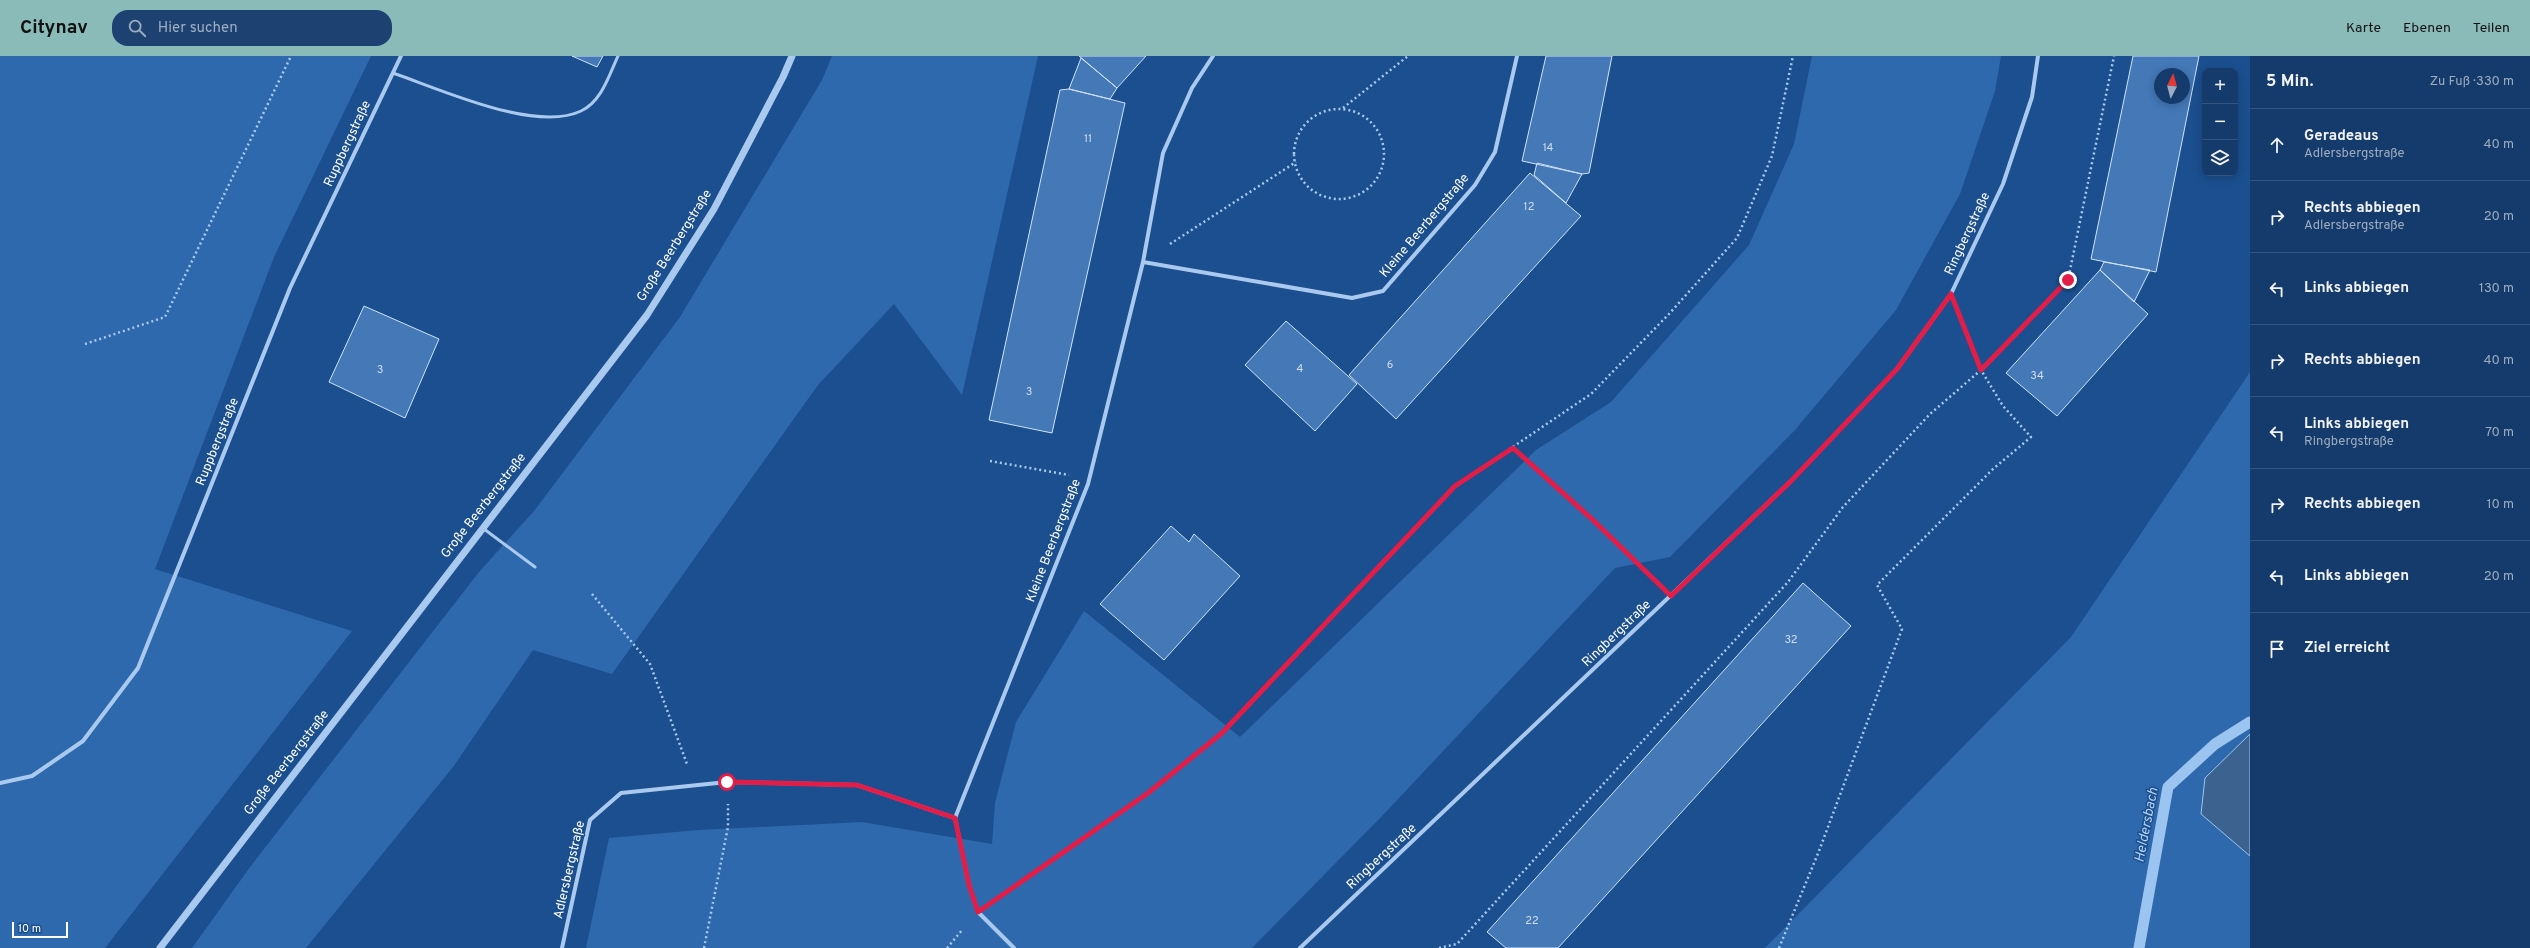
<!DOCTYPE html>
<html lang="de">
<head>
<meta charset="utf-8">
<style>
	:root { --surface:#143b6b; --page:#1d4271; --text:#f1f3f6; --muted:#9dadc1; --line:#33557e; --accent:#8bbbb9 }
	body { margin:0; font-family:Overpass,sans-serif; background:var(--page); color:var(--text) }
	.controls { position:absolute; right:12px; top:12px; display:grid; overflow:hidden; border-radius:8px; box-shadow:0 2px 10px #0003 }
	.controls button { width:36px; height:36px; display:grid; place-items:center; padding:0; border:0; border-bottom:1px solid var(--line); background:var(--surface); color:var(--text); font:20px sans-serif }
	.compass { position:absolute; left:2154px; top:12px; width:36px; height:36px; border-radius:50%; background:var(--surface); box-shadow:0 2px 10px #0003; rotate:6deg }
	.scale { position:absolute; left:12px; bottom:10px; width:56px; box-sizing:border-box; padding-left:4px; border:2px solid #fff; border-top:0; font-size:11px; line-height:14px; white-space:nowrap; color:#fff; -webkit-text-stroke:3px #1b4f8f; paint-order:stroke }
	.stop { position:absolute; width:12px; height:12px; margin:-9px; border:3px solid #e11d48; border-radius:50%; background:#fff }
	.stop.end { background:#e11d48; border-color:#fff; box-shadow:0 1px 4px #0008 }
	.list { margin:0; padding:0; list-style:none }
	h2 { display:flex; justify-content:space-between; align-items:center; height:52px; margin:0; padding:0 16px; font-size:17px }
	h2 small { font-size:13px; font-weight:400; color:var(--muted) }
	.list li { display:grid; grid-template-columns:26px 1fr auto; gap:12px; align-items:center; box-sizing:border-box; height:72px; padding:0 16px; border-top:1px solid var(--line) }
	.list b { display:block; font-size:15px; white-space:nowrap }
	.list p { margin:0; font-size:13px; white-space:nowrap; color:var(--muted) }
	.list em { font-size:13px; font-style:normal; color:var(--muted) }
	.icon { flex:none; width:22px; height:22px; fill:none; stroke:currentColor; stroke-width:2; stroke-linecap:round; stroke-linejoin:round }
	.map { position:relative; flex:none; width:2250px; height:892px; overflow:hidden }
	header { display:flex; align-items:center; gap:24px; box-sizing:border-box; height:56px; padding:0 20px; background:var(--accent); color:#111 }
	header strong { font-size:19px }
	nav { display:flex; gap:22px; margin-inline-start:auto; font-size:14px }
	.search { width:280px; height:36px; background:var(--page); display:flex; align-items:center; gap:10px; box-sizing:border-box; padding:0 14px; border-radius:16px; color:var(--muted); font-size:15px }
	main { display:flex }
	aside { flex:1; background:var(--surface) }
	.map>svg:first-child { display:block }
	.green { fill:#2e69ad }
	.water { fill:#3c6290; stroke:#9cc4f0 }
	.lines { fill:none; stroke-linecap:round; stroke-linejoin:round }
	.stream { stroke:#9cc4f0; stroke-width:11 }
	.building { fill:#4478b7; stroke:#cfe3fa; fill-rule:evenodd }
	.path { stroke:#a9c9ee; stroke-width:2.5; stroke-dasharray:2 3; stroke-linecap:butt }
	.service { stroke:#a9c9ee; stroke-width:3 }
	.minor { stroke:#a9c9ee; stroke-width:4 }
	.tertiary { stroke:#a9c9ee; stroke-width:7 }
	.route { stroke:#e11d48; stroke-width:5 }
	.labels { text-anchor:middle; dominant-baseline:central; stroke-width:3; stroke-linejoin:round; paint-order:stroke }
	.number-label { font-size:11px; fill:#d0dded }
	.street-label { font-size:13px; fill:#fff; stroke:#1b4f8f }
	.water-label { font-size:14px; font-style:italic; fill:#b5d3f5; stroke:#1b4f8f }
</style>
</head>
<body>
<header>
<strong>Citynav</strong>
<div class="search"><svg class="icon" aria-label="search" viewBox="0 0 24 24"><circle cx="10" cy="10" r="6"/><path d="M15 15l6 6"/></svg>Hier suchen</div>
<nav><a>Karte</a><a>Ebenen</a><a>Teilen</a></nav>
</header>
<main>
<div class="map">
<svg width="2250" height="892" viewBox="0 0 2250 892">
	<rect width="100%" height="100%" fill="#1b4f8f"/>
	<path class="green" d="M0,0H371L274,201L155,513L352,575L105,892H0Z
		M832,0H1038L962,339L894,248L818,329L612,618L533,594L453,711L306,892H192L250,811L479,516L534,455L680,261L822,24Z
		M1812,0H2001L1995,35L1960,138L1896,254L1795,374L1670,501L1615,512L1384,758L1252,892H586L609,782L698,774L862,766L992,788L995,747L1016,666L1084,555L1240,681L1536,394L1611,346L1749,189L1794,88Z
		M2250,316V892H1765L2071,581Z"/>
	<path class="water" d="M2250,678V800L2201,758L2205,722Z"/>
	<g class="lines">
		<path class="stream" d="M2139,892L2168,731L2215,688L2250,666"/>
	</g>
	<path class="building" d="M572,0H603L597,11Z
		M1079,0H1146L1117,32Z
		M1546,0H1612L1589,117L1582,118L1522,105Z
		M2133,0H2199L2156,216L2091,203ZM2160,18H2184V42H2160Z
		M1081,2L1117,32L1110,43L1069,33Z
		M1069,33L1125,47L1052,377L989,364L1060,34Z
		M1537,107L1582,118L1566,147L1534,119Z
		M1530,117L1581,160L1396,363L1349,319Z
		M2104,206L2150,214L2134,246L2100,214Z
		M2100,214L2148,258L2057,360L2006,317Z
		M364,250L439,283L405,362L329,326Z
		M1286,265L1357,328L1315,375L1245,309Z
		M1171,470L1189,486L1194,478L1240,520L1164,604L1100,548Z
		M1803,527L1851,570L1558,892H1506L1487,876Z"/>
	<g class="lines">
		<path class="path" d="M1343,52L1408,0
			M1294 98a45 45 0 1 1 90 0a45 45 0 1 1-90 0Z
			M1170,188L1296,106
			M85,288L165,261L291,0
			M1513,392L1593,464L1655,524
			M990,405L1069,419
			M592,538L650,608L687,708
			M996,843L1148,737L1222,677L1455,430L1591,338L1669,258L1737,182L1772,100L1793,0
			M704,892L728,771V748
			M947,892L963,873
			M1439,892L1457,888L1788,526L1843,451L1930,358L1981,314L2068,224L2114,0
			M1779,892L1819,795L1902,573L1877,529L1993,413L2031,381L2003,350L1981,314L1961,263"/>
		<path class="service" d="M393,17C440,33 535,77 581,55C602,45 609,19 618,0
			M484,473L535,511"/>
		<path class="minor" d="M1143,206L1352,242L1383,235L1475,129L1495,96L1517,0
			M0,727L32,720L83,685L138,612L290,232L401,0
			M955,762L1088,428L1143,206L1163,97L1192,32L1213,0
			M562,892L590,764L621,737L727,726L857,729L955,762L969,829L978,856L1014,892
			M1300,892L1791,425L1897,313L1951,238L2003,128L2032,41L2038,0"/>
		<path class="tertiary" d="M160,892L647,259L714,153L783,21L792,0"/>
	</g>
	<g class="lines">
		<path class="route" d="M727,726L857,729L955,762L969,829L978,856L1148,737L1222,677L1455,430L1513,392L1593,464L1671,540L1791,425L1897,313L1951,238L1981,314L2068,224"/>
	</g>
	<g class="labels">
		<g class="number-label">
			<text x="1088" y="83">11</text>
			<text x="1548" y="92">14</text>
			<text x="1529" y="151">12</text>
			<text x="1390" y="309">6</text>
			<text x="1300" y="313">4</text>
			<text x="380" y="314">3</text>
			<text x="2037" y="320">34</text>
			<text x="1029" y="336">3</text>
			<text x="1791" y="584">32</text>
			<text x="1532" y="865">22</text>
		</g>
		<g class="street-label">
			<text transform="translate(348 88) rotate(-65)">Ruppbergstraße</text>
			<text transform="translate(1425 170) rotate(-50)">Kleine Beerbergstraße</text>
			<text transform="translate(1968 178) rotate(-65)">Ringbergstraße</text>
			<text transform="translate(675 190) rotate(-58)">Große Beerbergstraße</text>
			<text transform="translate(218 386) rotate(-68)">Ruppbergstraße</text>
			<text transform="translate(484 450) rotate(-52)">Große Beerbergstraße</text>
			<text transform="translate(1054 485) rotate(-69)">Kleine Beerbergstraße</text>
			<text transform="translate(1617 578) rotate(-44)">Ringbergstraße</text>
			<text transform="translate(287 707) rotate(-52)">Große Beerbergstraße</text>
			<text transform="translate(1382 801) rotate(-43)">Ringbergstraße</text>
			<text transform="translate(570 814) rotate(-77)">Adlersbergstraße</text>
		</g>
		<g class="water-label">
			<text transform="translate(2147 769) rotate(-79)">Heldersbach</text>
		</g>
	</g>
</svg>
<div class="controls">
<button>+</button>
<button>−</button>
<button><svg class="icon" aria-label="layers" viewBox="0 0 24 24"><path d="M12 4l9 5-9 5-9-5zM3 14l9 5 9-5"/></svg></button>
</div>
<svg class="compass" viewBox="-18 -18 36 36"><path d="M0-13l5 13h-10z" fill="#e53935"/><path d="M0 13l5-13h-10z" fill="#9dadc1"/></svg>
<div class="scale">10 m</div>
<div class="stop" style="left:727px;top:726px"></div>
<div class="stop end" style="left:2068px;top:224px"></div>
</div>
<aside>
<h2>5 Min.<small>Zu Fuß · 330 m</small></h2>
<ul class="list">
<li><svg class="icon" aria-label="ahead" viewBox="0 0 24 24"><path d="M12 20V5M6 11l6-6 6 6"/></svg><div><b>Geradeaus</b><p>Adlersbergstraße</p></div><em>40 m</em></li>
<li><svg class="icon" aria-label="right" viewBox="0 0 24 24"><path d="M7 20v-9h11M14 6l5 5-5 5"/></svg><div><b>Rechts abbiegen</b><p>Adlersbergstraße</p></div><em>20 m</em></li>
<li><svg class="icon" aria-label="left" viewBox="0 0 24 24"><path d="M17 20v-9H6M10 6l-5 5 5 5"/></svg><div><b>Links abbiegen</b></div><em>130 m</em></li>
<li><svg class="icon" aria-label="right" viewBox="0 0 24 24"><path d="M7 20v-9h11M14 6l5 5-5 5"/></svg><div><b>Rechts abbiegen</b></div><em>40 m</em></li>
<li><svg class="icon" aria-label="left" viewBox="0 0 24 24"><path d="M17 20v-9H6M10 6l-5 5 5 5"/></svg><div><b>Links abbiegen</b><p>Ringbergstraße</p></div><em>70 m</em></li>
<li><svg class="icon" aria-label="right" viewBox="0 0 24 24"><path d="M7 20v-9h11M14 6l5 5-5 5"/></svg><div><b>Rechts abbiegen</b></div><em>10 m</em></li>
<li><svg class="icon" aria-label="left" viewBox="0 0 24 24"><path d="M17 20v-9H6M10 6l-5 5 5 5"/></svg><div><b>Links abbiegen</b></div><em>20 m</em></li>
<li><svg class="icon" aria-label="arrive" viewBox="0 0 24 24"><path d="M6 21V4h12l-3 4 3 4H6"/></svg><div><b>Ziel erreicht</b></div></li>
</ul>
</aside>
</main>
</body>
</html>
